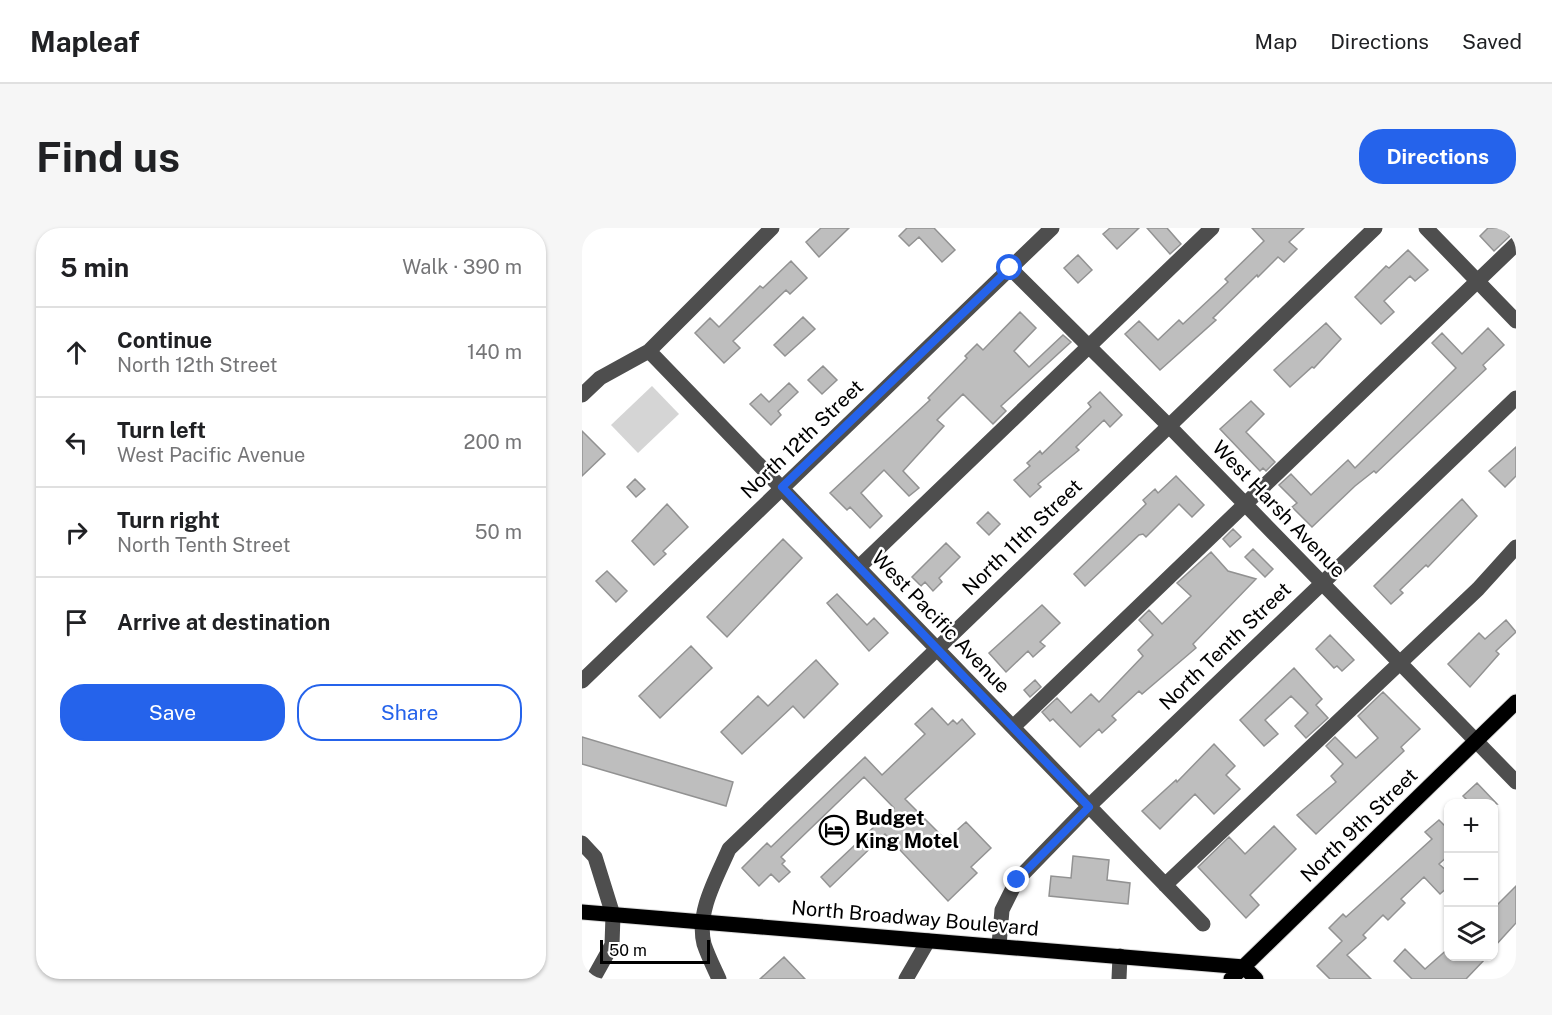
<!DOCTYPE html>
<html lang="en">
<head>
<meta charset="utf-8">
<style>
	:root { --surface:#fff; --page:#f6f6f6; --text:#202124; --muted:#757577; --line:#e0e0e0; --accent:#2563eb }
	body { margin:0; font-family:"Public Sans",sans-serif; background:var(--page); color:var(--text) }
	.controls { position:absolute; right:18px; bottom:18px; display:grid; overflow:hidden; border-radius:12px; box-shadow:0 2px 4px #0004 }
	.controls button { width:54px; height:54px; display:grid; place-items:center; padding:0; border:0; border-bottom:2px solid var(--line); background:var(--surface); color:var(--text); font:30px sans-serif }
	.scale { position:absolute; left:18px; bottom:15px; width:110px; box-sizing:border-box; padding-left:6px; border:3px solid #000; border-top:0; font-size:16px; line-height:21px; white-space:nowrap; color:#000; -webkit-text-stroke:4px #fff; paint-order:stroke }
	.stop { position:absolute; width:18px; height:18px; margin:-14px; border:4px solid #2563eb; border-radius:50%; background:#fff }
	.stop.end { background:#2563eb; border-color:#fff; box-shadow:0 2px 6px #0008 }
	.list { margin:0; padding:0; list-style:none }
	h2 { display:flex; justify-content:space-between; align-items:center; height:78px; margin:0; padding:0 24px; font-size:26px }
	h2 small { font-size:20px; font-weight:400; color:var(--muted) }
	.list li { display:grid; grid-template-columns:39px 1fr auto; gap:18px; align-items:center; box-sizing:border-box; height:90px; padding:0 24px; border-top:2px solid var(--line) }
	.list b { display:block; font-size:22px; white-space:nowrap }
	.list p { margin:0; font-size:20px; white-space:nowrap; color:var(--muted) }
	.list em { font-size:20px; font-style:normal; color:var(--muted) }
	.actions { display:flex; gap:12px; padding:18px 24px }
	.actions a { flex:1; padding:14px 0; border:2px solid var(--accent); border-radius:24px; text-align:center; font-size:21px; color:var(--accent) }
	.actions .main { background:var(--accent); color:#fff }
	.icon { flex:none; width:33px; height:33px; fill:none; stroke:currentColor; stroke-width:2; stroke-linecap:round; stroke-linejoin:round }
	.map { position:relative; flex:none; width:934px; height:751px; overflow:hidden; border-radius:24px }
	header { display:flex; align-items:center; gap:36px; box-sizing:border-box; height:84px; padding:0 30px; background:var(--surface); border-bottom:2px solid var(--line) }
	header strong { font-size:28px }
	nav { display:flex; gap:33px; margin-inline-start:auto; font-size:21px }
	.intro { display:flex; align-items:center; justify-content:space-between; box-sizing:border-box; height:144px; padding:0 36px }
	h1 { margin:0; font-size:42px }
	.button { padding:15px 27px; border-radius:24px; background:var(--accent); color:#fff; font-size:21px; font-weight:700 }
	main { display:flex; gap:36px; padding:0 36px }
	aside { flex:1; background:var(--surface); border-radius:24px; box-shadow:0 2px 4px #0004 }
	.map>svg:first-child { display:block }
	.green { fill:#d5d5d5 }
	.building { fill:#bebebe; stroke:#929292; stroke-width:1.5 }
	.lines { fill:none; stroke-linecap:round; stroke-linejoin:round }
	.major-casing { stroke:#dbdbdb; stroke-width:17 }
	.minor { stroke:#4e4e4e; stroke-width:15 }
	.major { stroke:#000; stroke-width:15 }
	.route { stroke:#2563eb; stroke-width:8 }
	.labels { text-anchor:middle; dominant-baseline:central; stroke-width:5; stroke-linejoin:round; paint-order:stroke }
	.street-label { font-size:20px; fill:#000; stroke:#fff }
	.poi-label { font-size:20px; font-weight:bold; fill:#000; stroke:#fff; text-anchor:start }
</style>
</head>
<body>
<header>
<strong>Mapleaf</strong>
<nav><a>Map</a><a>Directions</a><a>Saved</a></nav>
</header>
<div class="intro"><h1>Find us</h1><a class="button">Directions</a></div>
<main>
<aside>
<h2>5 min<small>Walk · 390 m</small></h2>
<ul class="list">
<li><svg class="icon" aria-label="ahead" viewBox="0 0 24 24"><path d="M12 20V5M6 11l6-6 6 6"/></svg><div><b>Continue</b><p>North 12th Street</p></div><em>140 m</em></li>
<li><svg class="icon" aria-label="left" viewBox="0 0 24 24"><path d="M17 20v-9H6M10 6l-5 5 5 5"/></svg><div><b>Turn left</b><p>West Pacific Avenue</p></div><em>200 m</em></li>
<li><svg class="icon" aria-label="right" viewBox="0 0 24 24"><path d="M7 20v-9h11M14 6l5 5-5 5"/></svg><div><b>Turn right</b><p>North Tenth Street</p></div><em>50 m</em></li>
<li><svg class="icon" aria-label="arrive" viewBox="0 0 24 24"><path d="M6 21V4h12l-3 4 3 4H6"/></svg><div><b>Arrive at destination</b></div></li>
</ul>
<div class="actions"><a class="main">Save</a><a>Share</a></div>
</aside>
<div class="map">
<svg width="934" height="751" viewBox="0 0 934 751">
	<rect width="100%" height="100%" fill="#fff"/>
	<path class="green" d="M70,158L97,186L56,225L29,197Z"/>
	<path class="building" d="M239,0H267L237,29L224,14Z
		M325,0H352L373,22L360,34L337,9L327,18L317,8Z
		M528,0H557L535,21L521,6Z
		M565,0H585L599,16L588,26Z
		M670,0H722L707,14L715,21L702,34L696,29L676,49L675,47L631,90L634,92L578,142L543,106L557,93L576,112L597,92L601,96L646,54L643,51L682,13Z
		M906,0H920L928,8L912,23L898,8Z
		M826,22L846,42L833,53L828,48L802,73L812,84L799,96L773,69L804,38L807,40Z
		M496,27L510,42L496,55L482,40Z
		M209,33L225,50L208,66L204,62L151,113L158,120L142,135L113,105L128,90L137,99L178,58L181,60Z
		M438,84L454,100L432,123L447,139L481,107L489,114L419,178L424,183L411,196L381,166L355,192L362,198L321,243L337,260L327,268L302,242L279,265L300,288L288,300L268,279L265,282L248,265L348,172L346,170L385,130L383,128L395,116L401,122Z
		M221,89L233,101L203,128L192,117Z
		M744,95L759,111L732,140L730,139L708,159L692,142Z
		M906,100L922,117L901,137L904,141L794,245L792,243L773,258L730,299L710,279L715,275L697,257L709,246L729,267L766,232L773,240L874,140L850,115L860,105L880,126Z
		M241,138L255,152L240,166L226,152Z
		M207,155L216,164L196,183L199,187L189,197L168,176L179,166L187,174Z
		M518,164L540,187L528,199L522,192L494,219L497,222L456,256L459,259L448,269L432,252L448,238L445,235L458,223L460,226L509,179L506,175Z
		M669,173L682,186L664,204L693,234L684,243L681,240L678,243L638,201Z
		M0,203L23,226L0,248Z
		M934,219V248L923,259L907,243Z
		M594,248L622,277L610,289L597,276L564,309L561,306L557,307L503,358L492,346L564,276L561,272L573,261L576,265Z
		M53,251L63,261L54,269L45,259Z
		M880,271L895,288L846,339L844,337L818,362L821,365L809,376L792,358Z
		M85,276L106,299L81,323L84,326L72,337L50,313Z
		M406,284L418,296L407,307L395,295Z
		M651,301L659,309L648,319L641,311Z
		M201,311L220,330L145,409L125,389Z
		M364,315L378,329L357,350L360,354L351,363L343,354L339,358L330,349Z
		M671,321L691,341L683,349L663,329Z
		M629,324L646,343L674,351L611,416L614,420L560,466L557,463L530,488L534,492L520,505L517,501L498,519L471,491L468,493L460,484L475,470L489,485L509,466L517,474L561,428L556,422L571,407L557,392L567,382L580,396L609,368L595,355Z
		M25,343L45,363L34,374L14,353Z
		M255,366L285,397L292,390L306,405L287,423L245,375Z
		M460,377L478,395L458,414L463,418L451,429L446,423L424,444L407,425Z
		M924,392L934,404L914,423L917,426L888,459L866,436L897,405L903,411Z
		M748,407L772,432L760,443L755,438L752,440L734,421Z
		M109,418L130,440L78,490L57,468Z
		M234,432L256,456L222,490L211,478L160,526L139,504L176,468L186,478Z
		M712,440L740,471L734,477L746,490L724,510L713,498L726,485L709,468L683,492L696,506L682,518L658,492Z
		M453,452L459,459L448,469L442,462Z
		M801,464L838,501L819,519L822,523L734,606L715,587L754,554L749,548L761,536L744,518L753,509L774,530L796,510L776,488Z
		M350,480L366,497L371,492L375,496L380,491L393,506L323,571L364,612L384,594L409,620L389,639L395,645L366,673L303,606L248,659L239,649L312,580L282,549L199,629L203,633L200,636L208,644L197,654L189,646L177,658L160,640L185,615L189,619L283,529L300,547L343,506L333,496Z
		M0,509L151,554L144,578L0,536Z
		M632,516L653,538L644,547L658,561L632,586L613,566L578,601L560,583L594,552L595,554Z
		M895,555L915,576H889L881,568Z
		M857,592L867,602V627L857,636L867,645V658L858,666L842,649L819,671L823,675L806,692L801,687L781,707L784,710L765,727L789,751H748L735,738L760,713L747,700L761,686L764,689L850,611L843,604Z
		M692,598L714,621L668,667L677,677L664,690L616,639L647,609L663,626Z
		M491,628L527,632L525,652L548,655L546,676L467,668L469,648L489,650Z
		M934,658V695L912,719V680Z
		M867,720V729H905L884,751H830L812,733L823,721L843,741Z
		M202,729L223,751H178Z"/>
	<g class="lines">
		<g class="major-casing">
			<path id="major" d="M0,684L662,739
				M662,739L674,751
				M649,751L934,474"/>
		</g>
		<path class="minor" d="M844,0L934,93
			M428,40L587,198L934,554
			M67,123L621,696
			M0,167L18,150L67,123L190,0
			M277,339L630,0
			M0,453L470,0
			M431,499L934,16
			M0,615L13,629L31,687L30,717L11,751
			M583,657L896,361L934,319
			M417,717L420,682L435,652L507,578L934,170
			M137,751C132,740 126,728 122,716C114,684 135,649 147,621L793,0
			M324,751L346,713
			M537,751L538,728"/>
		<use href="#major" class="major"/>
	</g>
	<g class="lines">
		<path class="route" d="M428,40L200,259L507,579L435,652"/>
	</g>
	<defs>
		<g id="hotel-ring" transform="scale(1.5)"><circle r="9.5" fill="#fff" stroke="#000" stroke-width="1.5"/><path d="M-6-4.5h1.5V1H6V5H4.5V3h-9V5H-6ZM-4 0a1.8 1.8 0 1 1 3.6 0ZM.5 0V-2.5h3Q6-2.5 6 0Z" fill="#000"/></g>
	</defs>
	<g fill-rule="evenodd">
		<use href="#hotel-ring" x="252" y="602"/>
	</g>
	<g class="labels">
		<g class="street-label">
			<text transform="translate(220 211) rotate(-44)">North 12th Street</text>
			<text transform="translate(697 281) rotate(46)">West Harsh Avenue</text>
			<text transform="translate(440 309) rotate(-44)">North 11th Street</text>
			<text transform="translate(359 394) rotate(46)">West Pacific Avenue</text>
			<text transform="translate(643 418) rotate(-44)">North Tenth Street</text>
			<text transform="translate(777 597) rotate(-44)">North 9th Street</text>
			<text transform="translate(333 690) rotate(5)">North Broadway Boulevard</text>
		</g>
		<g class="poi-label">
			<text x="273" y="590">Budget<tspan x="273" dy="23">King Motel</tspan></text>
		</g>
	</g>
</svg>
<div class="controls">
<button>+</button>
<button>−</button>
<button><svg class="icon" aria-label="layers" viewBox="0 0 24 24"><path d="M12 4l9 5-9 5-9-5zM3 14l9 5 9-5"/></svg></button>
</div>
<div class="scale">50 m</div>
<div class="stop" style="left:428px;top:40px"></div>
<div class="stop end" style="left:435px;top:652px"></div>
</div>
</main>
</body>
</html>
